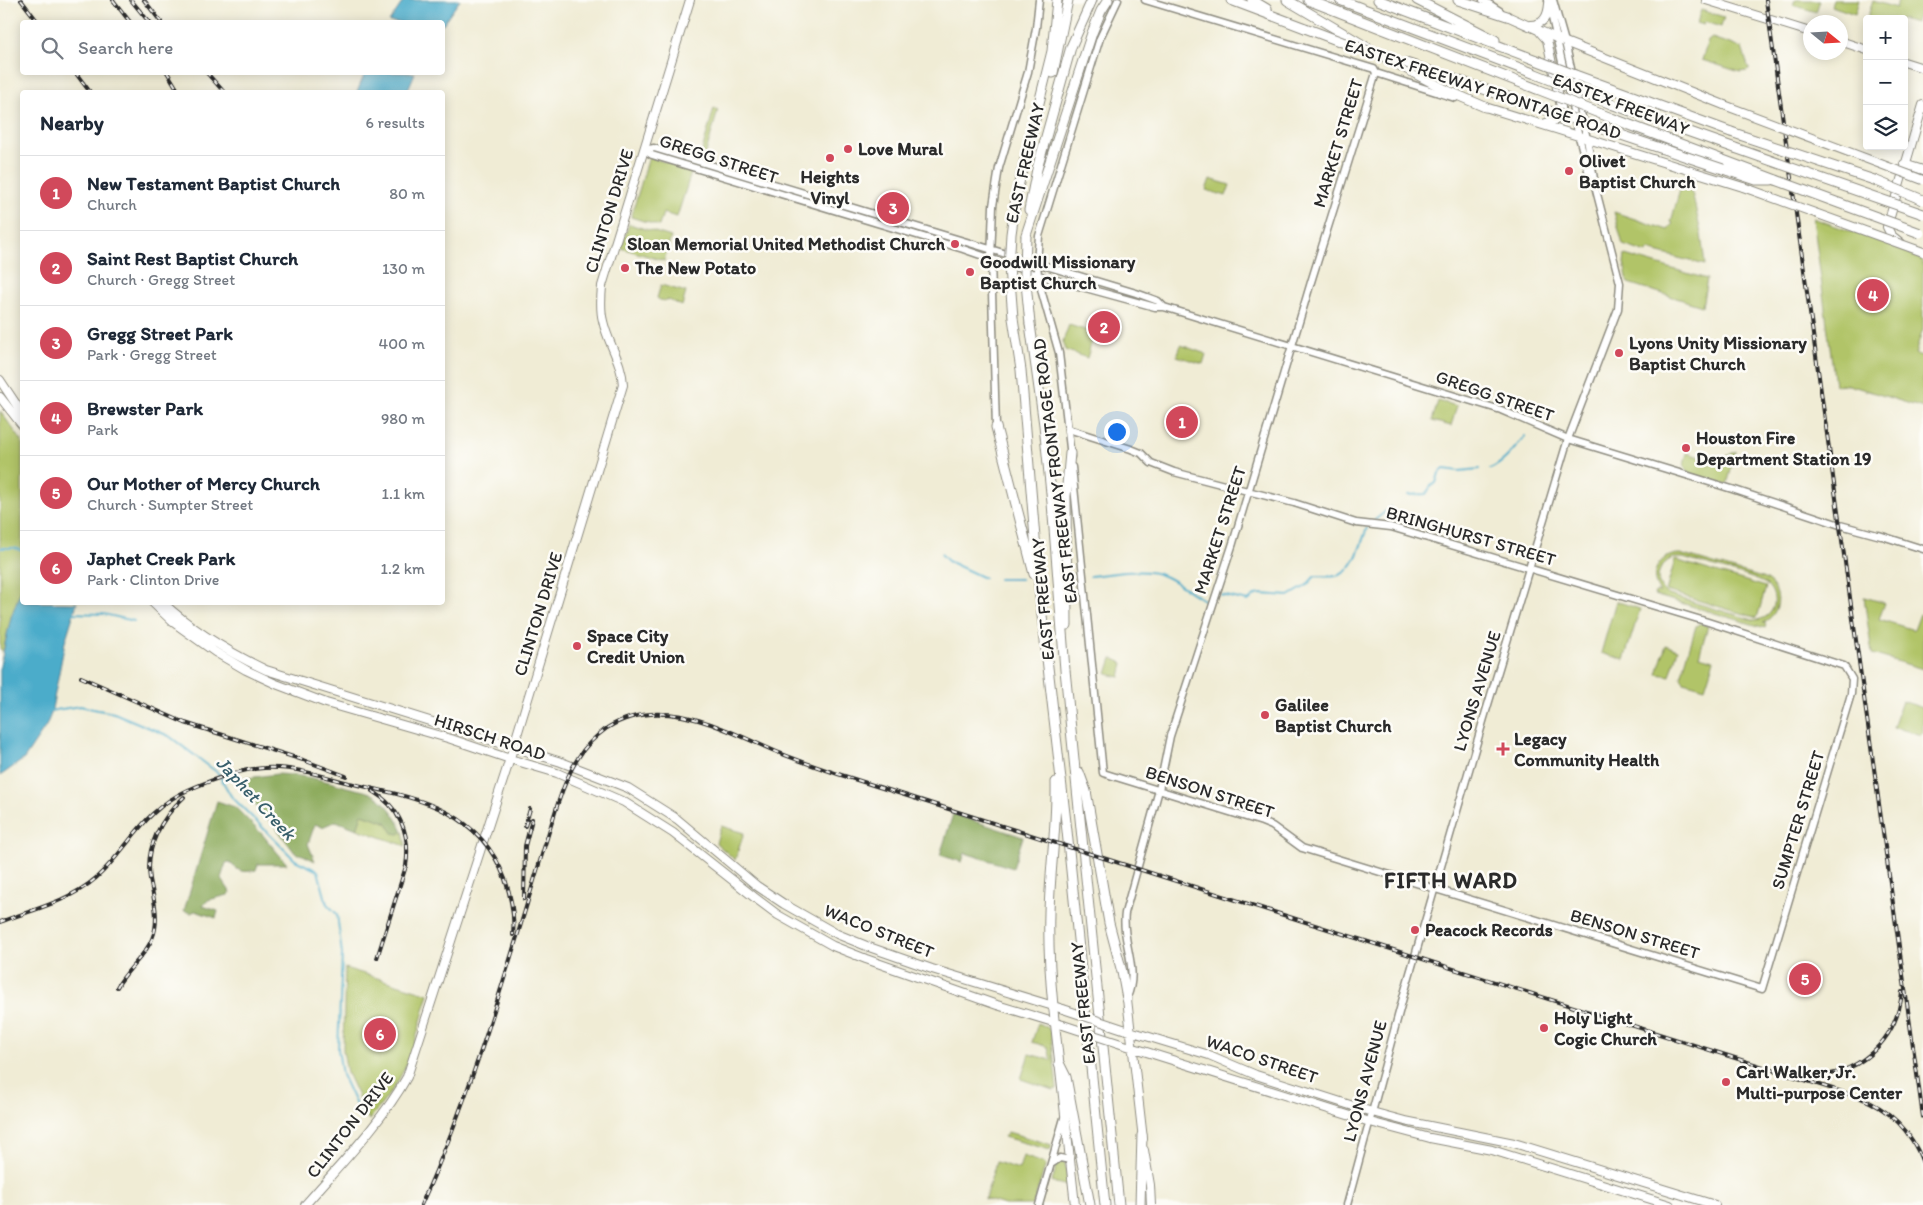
<!DOCTYPE html>
<html lang="en">
<head>
<meta charset="utf-8">
<style>
	:root { --surface:#fff; --page:#f2f2f3; --text:#1f2937; --muted:#747a83; --line:#e0e1e3; --accent:#d1495b }
	body { margin:0; font-family:Itim,sans-serif; background:var(--page); color:var(--text) }
	.controls { position:absolute; right:15px; top:15px; display:grid; overflow:hidden; border-radius:5px; box-shadow:0 2px 12px #0003 }
	.controls button { width:45px; height:45px; display:grid; place-items:center; padding:0; border:0; border-bottom:1px solid var(--line); background:var(--surface); color:var(--text); font:25px sans-serif }
	.compass { position:absolute; left:1803px; top:15px; width:45px; height:45px; border-radius:50%; background:var(--surface); box-shadow:0 2px 12px #0003; rotate:108deg }
	.you { position:absolute; left:1116px; top:431px; width:18px; height:18px; margin:-12px; border:4px solid #fff; border-radius:50%; background:#1a73e8; box-shadow:0 0 0 8px #1a73e833 }
	.badge { display:grid; place-items:center; width:32px; height:32px; border-radius:50%; background:var(--accent); color:#fff; font-size:16px; font-weight:700 }
	.pin { position:absolute; translate:-50% -50%; border:2px solid #fff; box-shadow:0 1px 5px #0006 }
	.list { margin:0; padding:0; list-style:none }
	h2 { display:flex; justify-content:space-between; align-items:center; height:65px; margin:0; padding:0 20px; font-size:21px }
	h2 small { font-size:16px; font-weight:400; color:var(--muted) }
	.list li { display:grid; grid-template-columns:32px 1fr auto; gap:15px; align-items:center; box-sizing:border-box; height:75px; padding:0 20px; border-top:1px solid var(--line) }
	.list b { display:block; font-size:19px; white-space:nowrap }
	.list p { margin:0; font-size:16px; white-space:nowrap; color:var(--muted) }
	.list em { font-size:16px; font-style:normal; color:var(--muted) }
	.icon { flex:none; width:28px; height:28px; fill:none; stroke:currentColor; stroke-width:2; stroke-linecap:round; stroke-linejoin:round }
	.map { position:relative; flex:none; width:1923px; height:1205px; overflow:hidden }
	.search { position:absolute; background:var(--surface); box-shadow:0 2px 12px #0003; left:20px; top:20px; width:425px; height:55px; display:flex; align-items:center; gap:12px; box-sizing:border-box; padding:0 18px; border-radius:5px; color:var(--muted); font-size:19px }
	.panel { position:absolute; background:var(--surface); box-shadow:0 2px 12px #0003; left:20px; top:90px; width:425px; height:515px; border-radius:5px }
	.map>svg:first-child { display:block }
	.green { fill:#b1c467; stroke:#6e7849; fill-rule:evenodd }
	.forest { fill:#8caa5c; stroke:#5c6a44 }
	.water { fill:#4bacca; stroke:#3b6c7a }
	.lines { fill:none; stroke-linecap:round; stroke-linejoin:round }
	.stream { stroke:#4bacca; stroke-width:2 }
	.minor-casing { stroke:#8e8c80; stroke-width:9 }
	.major-casing { stroke:#8e8c80; stroke-width:10 }
	.highway-casing { stroke:#8e8c80; stroke-width:11 }
	.minor { stroke:#fff; stroke-width:6 }
	.major { stroke:#fff; stroke-width:8 }
	.highway { stroke:#fff; stroke-width:9 }
	.rail-casing { stroke:#2b2b2b; stroke-width:4 }
	.rail { stroke:#fdfcf7; stroke-width:2; stroke-dasharray:5.5; stroke-linecap:butt }
	.major-bridge-casing { stroke:#8e8c80; stroke-width:10; stroke-linecap:butt }
	.highway-bridge-casing { stroke:#8e8c80; stroke-width:11; stroke-linecap:butt }
	.major-bridge { stroke:#fff; stroke-width:8 }
	.highway-bridge { stroke:#fff; stroke-width:9 }
	.poi-dot { fill:#d1495b; stroke:#fdfcf7; stroke-width:2 }
	.labels { text-anchor:middle; dominant-baseline:central; stroke-width:5; stroke-linejoin:round; paint-order:stroke }
	.street-label { font-size:18px; fill:#2b2b2b; stroke:#fdfcf7 }
	.poi-label { font-size:18px; font-weight:bold; fill:#2b2b2b; stroke:#fdfcf7; text-anchor:start }
	.water-label { font-size:19px; font-style:italic; fill:#385f6b; stroke:#fdfcf7 }
	.district-label { font-size:22px; font-weight:bold; letter-spacing:1px; fill:#2b2b2b; stroke:#fdfcf7 }
</style>
</head>
<body>
<div class="map">
<svg width="1923" height="1205" viewBox="0 0 1923 1205">
	<rect width="100%" height="100%" fill="#fdfcf7"/>
	<filter id="ink" filterUnits="userSpaceOnUse"><feTurbulence type="fractalNoise" baseFrequency=".02" numOctaves="2"/><feDisplacementMap in="SourceGraphic" scale="10" xChannelSelector="R" yChannelSelector="G"/><feConvolveMatrix kernelMatrix="1 2 1 2 8 2 1 2 1" color-interpolation-filters="sRGB"/></filter>
	<filter id="wash" filterUnits="userSpaceOnUse"><feTurbulence type="fractalNoise" baseFrequency=".0096" numOctaves="4" result="noise"/><feDisplacementMap in="SourceGraphic" scale="20" xChannelSelector="R" yChannelSelector="G"/><feGaussianBlur stdDeviation="1.12" result="paint"/><feColorMatrix in="noise" values="0 0 0 0 0 0 0 0 0 0 0 0 0 0 0 0 0 1.4 0 .05"/><feComposite in="paint" operator="in"/></filter>
	<g filter="url(#wash)">
		<rect width="100%" height="100%" fill="#f0ecd5"/>
		<path class="green" d="M1795,0H1820L1816,12L1793,5Z
			M1833,0H1859L1855,14L1831,6Z
			M1898,0H1923L1916,23L1904,20V19H1867L1873,1L1896,8Z
			M1701,10L1724,17L1721,27L1705,22L1704,25L1697,23Z
			M1712,38L1742,48L1749,69L1747,71L1740,72L1702,60L1708,41Z
			M714,108L718,110L705,156L701,155Z
			M649,157L692,170L677,217L663,213L659,226L631,217Z
			M1210,179L1230,185L1226,196L1206,190Z
			M1680,189L1691,192L1693,196L1701,234L1705,265L1648,250L1647,253L1623,245L1614,212L1668,230L1673,223L1671,222Z
			M885,199L905,205L901,217L882,210Z
			M1813,218L1895,247L1923,261V329L1915,354L1923,356V408L1846,384L1835,385Z
			M629,224L671,237L664,261L621,248Z
			M1625,255L1707,279L1702,306L1628,283L1624,263Z
			M661,285L686,292L682,306L669,300C665,301 660,301 657,298Z
			M1069,325L1094,333L1087,358L1065,350L1063,341Z
			M1181,345L1206,354L1203,364L1177,356Z
			M1438,401L1457,406L1451,426L1432,421Z
			M0,411L22,441V587L11,617L3,651L0,649Z
			M1736,451L1727,485L1688,473C1682,467 1685,461 1687,453L1706,459L1709,466Z
			M1680,554L1762,578C1783,586 1783,614 1762,623L1766,624L1765,628L1654,595L1655,592H1660C1647,575 1659,554 1680,554ZM1673,558H1683C1699,563 1758,577 1767,585C1775,592 1777,605 1770,613C1766,618 1760,620 1753,620L1669,595C1652,585 1656,565 1673,558Z
			M1675,560L1766,587L1757,618L1666,591Z
			M1864,597L1885,603L1879,619L1914,630L1920,614L1923,615V669L1872,654Z
			M1616,601L1640,609L1624,660L1601,653Z
			M1700,623L1708,626L1699,656L1714,660L1705,688L1684,682L1681,677L1696,626Z
			M1666,645L1678,649L1670,676L1657,674Z
			M1112,658L1123,663L1120,677L1107,674Z
			M1902,701L1923,708V732L1921,735L1893,727Z
			M362,814L386,822L399,834L403,831L406,846L357,829Z
			M721,826L744,833L735,860L716,843Z
			M345,968L429,994C420,1022 414,1054 399,1079C391,1094 379,1107 369,1120L347,1073L343,1050Z
			M1038,1023L1047,1027L1051,1032L1057,1089L1053,1090L1021,1079L1029,1054L1051,1060L1048,1047L1032,1042Z
			M1008,1132L1052,1145L1050,1150L1004,1137Z
			M1023,1156L1046,1164L1033,1205H1005L985,1199L996,1162L1019,1169Z
			M1060,1161L1065,1162L1068,1186L1052,1182L1057,1164Z"/>
		<path class="forest" d="M277,774C302,775 324,780 347,787C354,789 363,790 370,793C386,800 396,816 403,831L399,834L393,833L386,822L362,814L357,829L336,821L322,827L315,824L308,844L315,861L303,855L295,853L277,829L233,780Z
			M217,801L235,807L262,834L287,864H258L256,870C241,873 240,872 229,862L226,863L221,878L229,890L230,893L228,895L208,900L203,906L218,911L216,918L195,911L191,913L184,911Z
			M953,814L1023,837L1013,868L965,853L962,862L940,855Z"/>
		<path class="water" d="M404,0H460L443,24L389,22Z
			M365,73V72L415,73L407,92H357Z
			M22,587V602L77,603L65,642L51,714L46,726L24,759L0,776V666L11,617Z"/>
		<g class="lines">
			<path class="stream" d="M1490,469C1504,463 1515,448 1525,436
				M1408,495L1426,494L1431,486L1436,483L1439,473L1444,469L1459,471L1480,469
				M1375,520L1391,507
				M0,548H15L22,551
				M941,554L948,561L984,578
				M1090,576C1111,574 1146,567 1164,576C1178,582 1191,593 1204,600
				M999,579H1021
				M1221,595L1248,601L1256,595L1260,594L1289,596L1306,586L1315,576C1323,576 1332,578 1339,575C1356,569 1361,543 1367,528
				M72,613L104,614L134,621
				M50,711L80,706L98,710L114,713L169,736L218,773L231,796L295,860L318,871L327,904L337,914L342,954L338,1049L342,1075L356,1105L365,1115"/>
		</g>
	</g>
	<g filter="url(#ink)">
		<g class="lines">
			<g class="minor-casing">
				<path id="minor" d="M1145,0L1374,69L1376,73L1455,98
					M1483,0L1500,11
					M1548,0L1579,137L1591,181
					M644,150L652,155L963,249L1038,275L1155,307H1164L1501,410L1568,439L1732,489L1840,525L1881,536
					M644,150L654,148L1136,293L1158,301L1164,307
					M996,427L991,259L993,206L999,168L1028,72L1036,28L1039,0
					M1068,429L1131,449L1141,453L1151,463L1174,472L1294,503L1356,523L1391,527L1708,622L1844,666L1852,679L1851,694L1762,989L1302,848L1272,826L1262,822L1103,773L1072,467
					M1071,457L1059,353L1042,293L1038,275L1037,263L1039,236L1100,38L1118,0
					M1879,535L1923,549
					M1127,997C1140,969 1121,942 1125,913L1159,790L1170,736L1233,543L1311,282L1376,73
					M1051,1164L1060,1158L1070,1160
					M1039,1205L1064,1118
					M1347,1205L1404,994L1484,718L1568,439L1618,309L1620,283L1596,190L1587,139L1565,42L1553,0"/>
			</g>
			<g class="major-casing">
				<path id="major" d="M1706,0L1810,32
					M1507,16L1565,42L1724,105
					M1530,25C1544,25 1548,16 1549,4
					M1540,32L1547,40L1561,107V113L1558,119L1543,124
					M1840,41L1867,50
					M1904,62L1923,68
					M1485,107L1743,187
					M1904,164L1923,170
					M1901,243L1891,235L1887,227L1923,105
					M0,380L22,413
					M0,397L22,425
					M152,602L173,622L215,652L246,670L276,684L326,703L451,739L510,759L557,773L624,802L673,833L754,897L778,915L833,946L866,959L997,1005L1063,1025
					M162,602C193,631 228,652 266,670L561,762L628,788L677,819L757,886L784,904L837,934L869,947L932,969L1063,1009
					M1127,999L1143,1139
					M1053,1006L1075,1205
					M1123,1029L1209,1055L1256,1075L1372,1112L1405,1121L1514,1143L1715,1205
					M1121,1044L1370,1122L1430,1138L1492,1150L1670,1205
					M1144,1150L1150,1185L1151,1205
					M305,1205C339,1166 382,1122 407,1077L507,768L623,385C622,361 608,344 603,321C600,310 601,297 602,286L690,0"/>
			</g>
			<g class="highway-casing">
				<path id="highway" d="M1231,0L1305,28
					M1252,0L1267,9
					M1287,0L1370,49
					M1308,0L1537,89
					M1340,0L1533,73
					M1378,0L1536,60
					M1417,0L1495,40
					M1458,0L1507,16
					M1386,58L1448,91L1485,107
					M1053,73L1068,0
					M1575,75L1731,132
					M1611,104L1735,148
					M1614,119L1776,180
					M1723,169L1756,180H1771
					M1017,191L1052,51L1057,0
					M1029,210L1037,169L1071,47L1092,0
					M1026,235L1092,33L1101,11L1108,0
					M1013,318L1021,370L1040,598L1067,831L1105,1205
					M1030,324L1044,425L1052,503L1065,670L1119,1205
					M996,427L1034,574
					M1067,625L1066,496L1070,453
					M1079,772L1086,791L1109,923L1122,972L1127,999
					M1053,1006C1050,975 1048,944 1049,913C1050,869 1057,826 1056,782
					M1059,1063L1066,1077L1090,1205
					M1140,1205L1142,1135"/>
			</g>
			<use href="#minor" class="minor"/>
			<use href="#major" class="major"/>
			<use href="#highway" class="highway"/>
			<g class="rail-casing">
				<path id="rail" d="M21,0L38,22
					M113,0L130,22
					M131,0L149,22
					M144,0L161,22
					M1766,0L1923,1117
					M75,72L90,92
					M167,72L179,92
					M206,72L224,92
					M81,677L185,723L303,760L346,776
					M372,791C400,807 411,835 406,866L377,958
					M525,826L530,809
					M524,899L525,846L532,819
					M0,922C32,910 70,901 96,878C130,847 142,811 188,790C209,781 241,769 264,768C293,766 322,776 349,783C415,798 478,807 505,879C511,897 515,915 513,935
					M117,987C128,967 151,952 155,929C158,913 153,896 150,879C145,847 161,818 184,797
					M1802,1076C1854,1080 1897,1043 1902,992
					M421,1205C480,1076 515,938 558,803C563,788 569,772 578,758C585,746 596,736 607,728C662,693 725,730 777,752C797,760 817,767 838,774L1858,1097C1890,1109 1912,1132 1923,1163"/>
			</g>
			<use href="#rail" class="rail"/>
			<g class="major-bridge-casing">
				<path id="major-bridge" d="M1724,105L1923,180
					M1743,187L1923,252
					M1063,1009L1123,1029
					M1063,1025L1121,1044"/>
			</g>
			<g class="highway-bridge-casing">
				<path id="highway-bridge" d="M1305,28L1342,42L1395,60
					M1536,60L1575,75
					M1403,62L1723,169
					M1533,73L1611,104
					M1537,89L1614,119
					M1731,132L1874,180L1923,200
					M1735,148L1923,214
					M1776,180L1920,233
					M1026,235L1025,273L1030,324
					M1013,318L1009,267L1011,234L1017,191"/>
			</g>
			<use href="#major-bridge" class="major-bridge"/>
			<use href="#highway-bridge" class="highway-bridge"/>
		</g>
	</g>
	<g class="poi-dot">
		<circle cx="848" cy="149" r="5"/>
		<circle cx="830" cy="158" r="5"/>
		<circle cx="1569" cy="171" r="5"/>
		<circle cx="955" cy="244" r="5"/>
		<circle cx="625" cy="268" r="5"/>
		<circle cx="970" cy="272" r="5"/>
		<circle cx="1619" cy="353" r="5"/>
		<circle cx="1686" cy="448" r="5"/>
		<circle cx="577" cy="646" r="5"/>
		<circle cx="1265" cy="715" r="5"/>
		<path d="M1500.5 741.5h5v5h5v5h-5v5h-5v-5h-5v-5h5z"/>
		<circle cx="1415" cy="930" r="5"/>
		<circle cx="1544" cy="1028" r="5"/>
		<circle cx="1726" cy="1082" r="5"/>
	</g>
	<g class="labels">
		<g class="street-label">
			<text transform="translate(1483 89) rotate(18)">EASTEX FREEWAY FRONTAGE ROAD</text>
			<text transform="translate(1621 104) rotate(21)">EASTEX FREEWAY</text>
			<text transform="translate(1338 143) rotate(-73)">MARKET STREET</text>
			<text transform="translate(719 159) rotate(18)">GREGG STREET</text>
			<text transform="translate(1025 163) rotate(-77)">EAST FREEWAY</text>
			<text transform="translate(609 211) rotate(-73)">CLINTON DRIVE</text>
			<text transform="translate(1495 396) rotate(19)">GREGG STREET</text>
			<text transform="translate(1055 471) rotate(-97)">EAST FREEWAY FRONTAGE ROAD</text>
			<text transform="translate(1220 530) rotate(-72)">MARKET STREET</text>
			<text transform="translate(1471 536) rotate(16)">BRINGHURST STREET</text>
			<text transform="translate(1043 599) rotate(-95)">EAST FREEWAY</text>
			<text transform="translate(538 614) rotate(-73)">CLINTON DRIVE</text>
			<text transform="translate(1477 691) rotate(-73)">LYONS AVENUE</text>
			<text transform="translate(490 737) rotate(18)">HIRSCH ROAD</text>
			<text transform="translate(1210 792) rotate(18)">BENSON STREET</text>
			<text transform="translate(1798 820) rotate(-73)">SUMPTER STREET</text>
			<text transform="translate(879 931) rotate(22)">WACO STREET</text>
			<text transform="translate(1635 934) rotate(17)">BENSON STREET</text>
			<text transform="translate(1083 1003) rotate(-96)">EAST FREEWAY</text>
			<text transform="translate(1262 1059) rotate(19)">WACO STREET</text>
			<text transform="translate(1365 1081) rotate(-75)">LYONS AVENUE</text>
			<text transform="translate(350 1125) rotate(-52)">CLINTON DRIVE</text>
		</g>
		<g class="poi-label">
			<text x="858" y="149">Love Mural</text>
			<text x="1579" y="161">Olivet<tspan x="1579" dy="21">Baptist Church</tspan></text>
			<text x="830" y="177" text-anchor="middle">Heights<tspan x="830" dy="21">Vinyl</tspan></text>
			<text x="945" y="244" text-anchor="end">Sloan Memorial United Methodist Church</text>
			<text x="980" y="262">Goodwill Missionary<tspan x="980" dy="21">Baptist Church</tspan></text>
			<text x="635" y="268">The New Potato</text>
			<text x="1629" y="343">Lyons Unity Missionary<tspan x="1629" dy="21">Baptist Church</tspan></text>
			<text x="1696" y="438">Houston Fire<tspan x="1696" dy="21">Department Station 19</tspan></text>
			<text x="587" y="636">Space City<tspan x="587" dy="21">Credit Union</tspan></text>
			<text x="1275" y="705">Galilee<tspan x="1275" dy="21">Baptist Church</tspan></text>
			<text x="1514" y="739">Legacy<tspan x="1514" dy="21">Community Health</tspan></text>
			<text x="1425" y="930">Peacock Records</text>
			<text x="1554" y="1018">Holy Light<tspan x="1554" dy="21">Cogic Church</tspan></text>
			<text x="1736" y="1072">Carl Walker, Jr.<tspan x="1736" dy="21">Multi-purpose Center</tspan></text>
		</g>
		<g class="water-label">
			<text transform="translate(256 798) rotate(47)">Japhet Creek</text>
		</g>
		<g class="district-label">
			<text x="1451" y="880">FIFTH WARD</text>
		</g>
	</g>
</svg>
<div class="controls">
<button>+</button>
<button>−</button>
<button><svg class="icon" aria-label="layers" viewBox="0 0 24 24"><path d="M12 4l9 5-9 5-9-5zM3 14l9 5 9-5"/></svg></button>
</div>
<svg class="compass" viewBox="-18 -18 36 36"><path d="M0-13l5 13h-10z" fill="#e53935"/><path d="M0 13l5-13h-10z" fill="#747a83"/></svg>
<div class="you"></div>
<div class="pin badge" style="left:1182px;top:422px">1</div>
<div class="pin badge" style="left:1104px;top:327px">2</div>
<div class="pin badge" style="left:893px;top:208px">3</div>
<div class="pin badge" style="left:1873px;top:295px">4</div>
<div class="pin badge" style="left:1805px;top:979px">5</div>
<div class="pin badge" style="left:380px;top:1034px">6</div>
<div class="search"><svg class="icon" aria-label="search" viewBox="0 0 24 24"><circle cx="10" cy="10" r="6"/><path d="M15 15l6 6"/></svg>Search here</div>
<section class="panel">
<h2>Nearby<small>6 results</small></h2>
<ul class="list">
<li><span class="badge">1</span><div><b>New Testament Baptist Church</b><p>Church</p></div><em>80 m</em></li>
<li><span class="badge">2</span><div><b>Saint Rest Baptist Church</b><p>Church · Gregg Street</p></div><em>130 m</em></li>
<li><span class="badge">3</span><div><b>Gregg Street Park</b><p>Park · Gregg Street</p></div><em>400 m</em></li>
<li><span class="badge">4</span><div><b>Brewster Park</b><p>Park</p></div><em>980 m</em></li>
<li><span class="badge">5</span><div><b>Our Mother of Mercy Church</b><p>Church · Sumpter Street</p></div><em>1.1 km</em></li>
<li><span class="badge">6</span><div><b>Japhet Creek Park</b><p>Park · Clinton Drive</p></div><em>1.2 km</em></li>
</ul>
</section>
</div>
</body>
</html>
